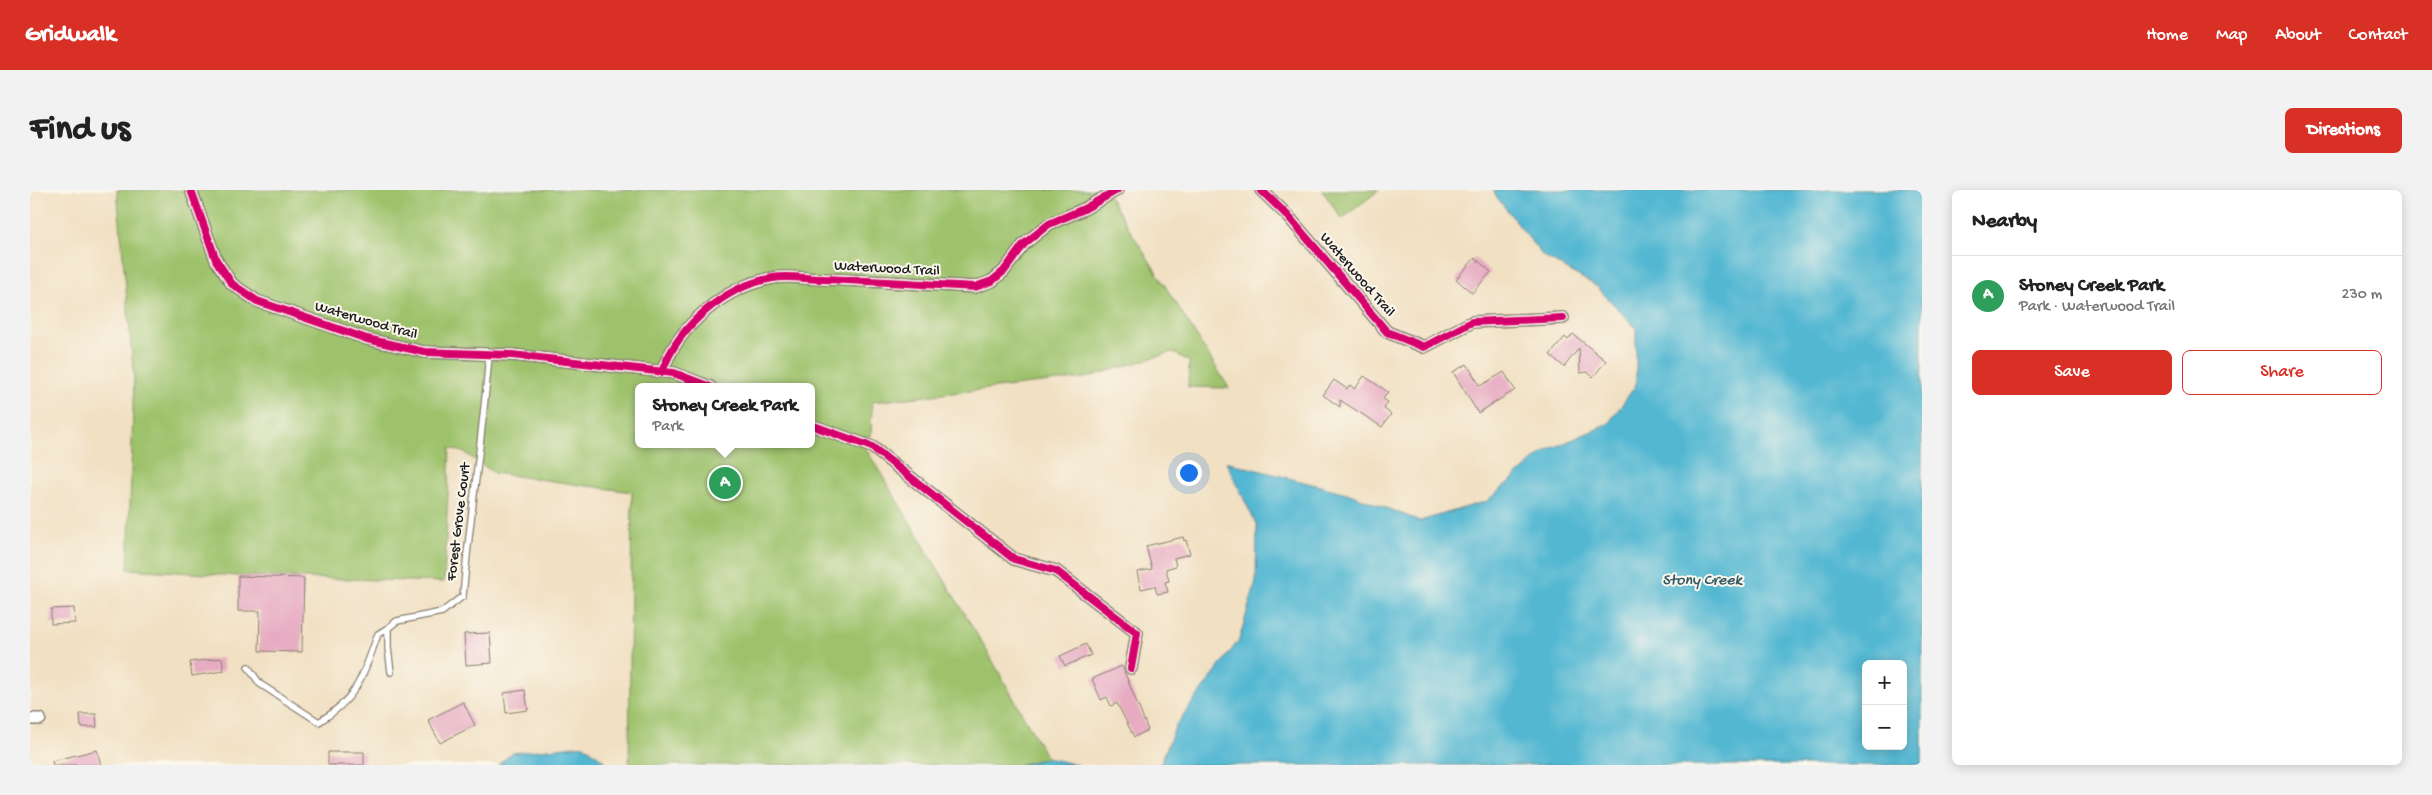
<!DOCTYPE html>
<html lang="en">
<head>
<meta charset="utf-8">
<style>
	:root { --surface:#fff; --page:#f2f2f2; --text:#222; --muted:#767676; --line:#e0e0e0; --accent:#d93025 }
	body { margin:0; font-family:"Gochi Hand",sans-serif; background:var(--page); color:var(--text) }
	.controls { position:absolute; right:15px; bottom:15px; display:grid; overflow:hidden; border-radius:8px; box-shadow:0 2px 12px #0003 }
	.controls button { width:45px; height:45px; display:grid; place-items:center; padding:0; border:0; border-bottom:1px solid var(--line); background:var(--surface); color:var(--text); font:25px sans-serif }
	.you { position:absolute; left:1158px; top:282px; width:18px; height:18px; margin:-12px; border:4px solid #fff; border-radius:50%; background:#1a73e8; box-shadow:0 0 0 8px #1a73e833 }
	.badge { display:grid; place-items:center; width:32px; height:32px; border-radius:50%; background:var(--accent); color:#fff; font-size:16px; font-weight:700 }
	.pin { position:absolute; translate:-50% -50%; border:2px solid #fff; box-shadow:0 1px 5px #0006 }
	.popup { position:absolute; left:605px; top:193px; width:180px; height:65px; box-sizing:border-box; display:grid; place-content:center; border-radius:8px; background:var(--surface); filter:drop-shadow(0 1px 4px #0005); font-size:16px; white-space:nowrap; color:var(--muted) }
	.popup b { font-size:19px; color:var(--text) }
	.popup::after { content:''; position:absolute; left:50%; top:100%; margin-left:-10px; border:10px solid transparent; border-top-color:var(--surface) }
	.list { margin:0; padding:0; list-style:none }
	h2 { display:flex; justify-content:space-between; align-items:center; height:65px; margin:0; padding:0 20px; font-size:21px }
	h2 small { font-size:16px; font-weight:400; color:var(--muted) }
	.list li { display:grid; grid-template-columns:32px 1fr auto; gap:15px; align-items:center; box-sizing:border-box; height:80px; padding:0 20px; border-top:1px solid var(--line) }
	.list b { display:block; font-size:19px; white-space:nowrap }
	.list p { margin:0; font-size:16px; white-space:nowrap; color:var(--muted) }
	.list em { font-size:16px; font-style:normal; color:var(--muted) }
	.actions { display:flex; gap:10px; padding:15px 20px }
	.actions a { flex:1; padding:11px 0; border:1px solid var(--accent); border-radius:8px; text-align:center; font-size:18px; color:var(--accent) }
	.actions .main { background:var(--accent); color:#fff }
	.map { position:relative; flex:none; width:1892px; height:575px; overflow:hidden; border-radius:8px }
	header { display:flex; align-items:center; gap:30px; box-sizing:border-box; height:70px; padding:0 25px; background:var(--accent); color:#fff }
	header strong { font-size:24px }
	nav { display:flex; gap:28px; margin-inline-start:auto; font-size:18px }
	.intro { display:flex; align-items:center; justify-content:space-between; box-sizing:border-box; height:120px; padding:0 30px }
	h1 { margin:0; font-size:35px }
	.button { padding:12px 22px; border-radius:8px; background:var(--accent); color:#fff; font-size:18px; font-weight:700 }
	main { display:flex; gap:30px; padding:0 30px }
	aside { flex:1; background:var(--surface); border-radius:8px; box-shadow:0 2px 12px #0003 }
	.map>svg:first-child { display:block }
	.green { fill:#9ec26c; stroke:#5d6f44; fill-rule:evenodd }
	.water { fill:#53b7d2; stroke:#386a77; fill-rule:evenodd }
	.building { fill:#e7acc2 }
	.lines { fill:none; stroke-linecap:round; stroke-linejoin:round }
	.lane-casing { stroke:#867e6f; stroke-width:8 }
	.street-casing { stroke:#867e6f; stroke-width:14 }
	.lane { stroke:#fff; stroke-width:5.5 }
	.street { stroke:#fff; stroke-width:11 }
	.cycleway-casing { stroke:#fbf7ec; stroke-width:11 }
	.cycleway { stroke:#d6006c; stroke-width:8 }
	.labels { text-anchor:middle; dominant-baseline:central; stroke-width:4; stroke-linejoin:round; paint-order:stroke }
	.street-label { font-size:15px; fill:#1c1c1c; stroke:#fbf7ec }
	.water-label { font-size:16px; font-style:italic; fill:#325a65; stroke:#fbf7ec }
</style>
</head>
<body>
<header>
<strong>Gridwalk</strong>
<nav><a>Home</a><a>Map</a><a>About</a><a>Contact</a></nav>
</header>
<div class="intro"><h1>Find us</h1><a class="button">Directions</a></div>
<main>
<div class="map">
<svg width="1892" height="575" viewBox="0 0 1892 575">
	<rect width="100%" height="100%" fill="#fbf7ec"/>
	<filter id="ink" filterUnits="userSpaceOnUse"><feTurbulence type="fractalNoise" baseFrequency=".02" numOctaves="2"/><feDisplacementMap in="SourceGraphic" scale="10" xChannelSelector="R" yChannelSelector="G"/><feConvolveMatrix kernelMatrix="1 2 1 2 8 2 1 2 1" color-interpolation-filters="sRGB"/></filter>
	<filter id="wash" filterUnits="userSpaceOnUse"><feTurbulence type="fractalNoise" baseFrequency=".0096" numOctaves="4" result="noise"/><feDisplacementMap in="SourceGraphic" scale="20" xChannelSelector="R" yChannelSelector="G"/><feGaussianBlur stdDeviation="1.12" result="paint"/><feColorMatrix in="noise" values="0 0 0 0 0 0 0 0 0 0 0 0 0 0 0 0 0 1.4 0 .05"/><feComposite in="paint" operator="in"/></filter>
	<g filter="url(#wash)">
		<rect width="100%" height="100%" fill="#f1e0c2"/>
		<path class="green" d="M87,0H1075L1199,198L1158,197L1159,171L1142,162L1055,188L842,212L841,246L829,247L961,468L1017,568L989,575H599L602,302L464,283L435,263L420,258L414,392L208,386L98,379L104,188ZM609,197H781V254H609Z
			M1292,0H1349L1312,29Z"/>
		<path class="water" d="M1464,0H1892V575H1130L1146,535L1209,450L1226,391L1227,336L1196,272L1317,303L1390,331L1457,311L1514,262L1578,234L1606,195V138L1566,96L1512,65L1466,6ZM1836,474H1873V556H1836Z
			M554,555L579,575H468L482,563Z
			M1017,568L1048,575H989Z"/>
		<g id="blocks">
			<path class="building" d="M1445,68L1461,82L1442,103L1426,89Z
				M1543,144L1576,171L1563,187L1557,182L1550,183L1549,158L1534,177L1520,165L1535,147L1538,150Z
				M1437,174L1450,196L1474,182L1485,200L1448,223L1423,182Z
				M1334,186L1358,202L1353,209L1358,212L1354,219L1361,224L1352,237L1310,210V217L1293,205L1304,190L1317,199L1320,195L1325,199Z
				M1153,347L1154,351L1156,350L1160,364L1144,368L1146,376L1136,379L1139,391L1135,392L1138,402L1127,404L1125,396L1111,399L1107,382L1122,379L1116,356Z
				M208,386L274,388L272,462L229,461L230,421H208Z
				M44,418L45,433L21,434V419Z
				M460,443L462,473L436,475L434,444Z
				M1056,454L1061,465L1035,476L1030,466Z
				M192,468L194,481L162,486L160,472Z
				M1092,476L1118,540L1104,547L1087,513L1081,516L1077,507L1071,510L1062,489Z
				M495,500L498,520L476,523L474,503Z
				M433,512L445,535L410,553L398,530Z
				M50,524H66L67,537H51Z
				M67,560L71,575H23L22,571Z
				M298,562H334V575H298Z"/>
		</g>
	</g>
	<g filter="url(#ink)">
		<use href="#blocks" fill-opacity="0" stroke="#867e6f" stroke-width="1"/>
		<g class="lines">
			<g class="lane-casing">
				<path id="lane" d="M218,477L230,494L289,532C329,507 333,485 348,444L358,438
					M361,482L358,458V438L367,431L412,422L433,406C440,325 453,245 459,164"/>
			</g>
			<g class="street-casing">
				<path id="street" d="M161,0L186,70L202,94L227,111L337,149L394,162L482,165L644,183L680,197
					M1231,0L1258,26L1357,142L1394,157L1442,132L1533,128
					M632,182C648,136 695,96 743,88C759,85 777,89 793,89C844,91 894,94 945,97L962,91L974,81L994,54L1019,34L1054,19L1087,0
					M781,235L842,257L984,369L1026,381L1107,443L1101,478
					M0,529H10"/>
			</g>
			<use href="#lane" class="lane"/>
			<use href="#street" class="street"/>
			<g class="cycleway-casing">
				<path id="cycleway" d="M161,0L186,70L202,94L227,111L337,149L394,162L482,165L644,183L680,197
					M1231,0L1258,26L1357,142L1394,157L1442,132L1533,128
					M632,182C648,136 695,96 743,88C759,85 777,89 793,89C844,91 894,94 945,97L962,91L974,81L994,54L1019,34L1054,19L1087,0
					M781,235L842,257L984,369L1026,381L1107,443L1101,478"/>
			</g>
			<use href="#cycleway" class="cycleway"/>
		</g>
	</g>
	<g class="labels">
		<g class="street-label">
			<text transform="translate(857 79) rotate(3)">Waterwood Trail</text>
			<text transform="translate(1327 85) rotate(49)">Waterwood Trail</text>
			<text transform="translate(336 131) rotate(16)">Waterwood Trail</text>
			<text transform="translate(429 332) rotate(-83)">Forest Grove Court</text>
		</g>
		<g class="water-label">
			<text x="1672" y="391">Stony Creek</text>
		</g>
	</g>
</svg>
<div class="controls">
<button>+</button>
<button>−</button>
</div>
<div class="you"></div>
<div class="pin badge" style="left:695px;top:293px;background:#2e9e5b">A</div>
<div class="popup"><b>Stoney Creek Park</b>Park</div>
</div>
<aside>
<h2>Nearby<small></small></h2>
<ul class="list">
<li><span class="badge" style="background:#2e9e5b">A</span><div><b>Stoney Creek Park</b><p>Park · Waterwood Trail</p></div><em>230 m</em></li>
</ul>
<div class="actions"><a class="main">Save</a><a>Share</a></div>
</aside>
</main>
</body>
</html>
